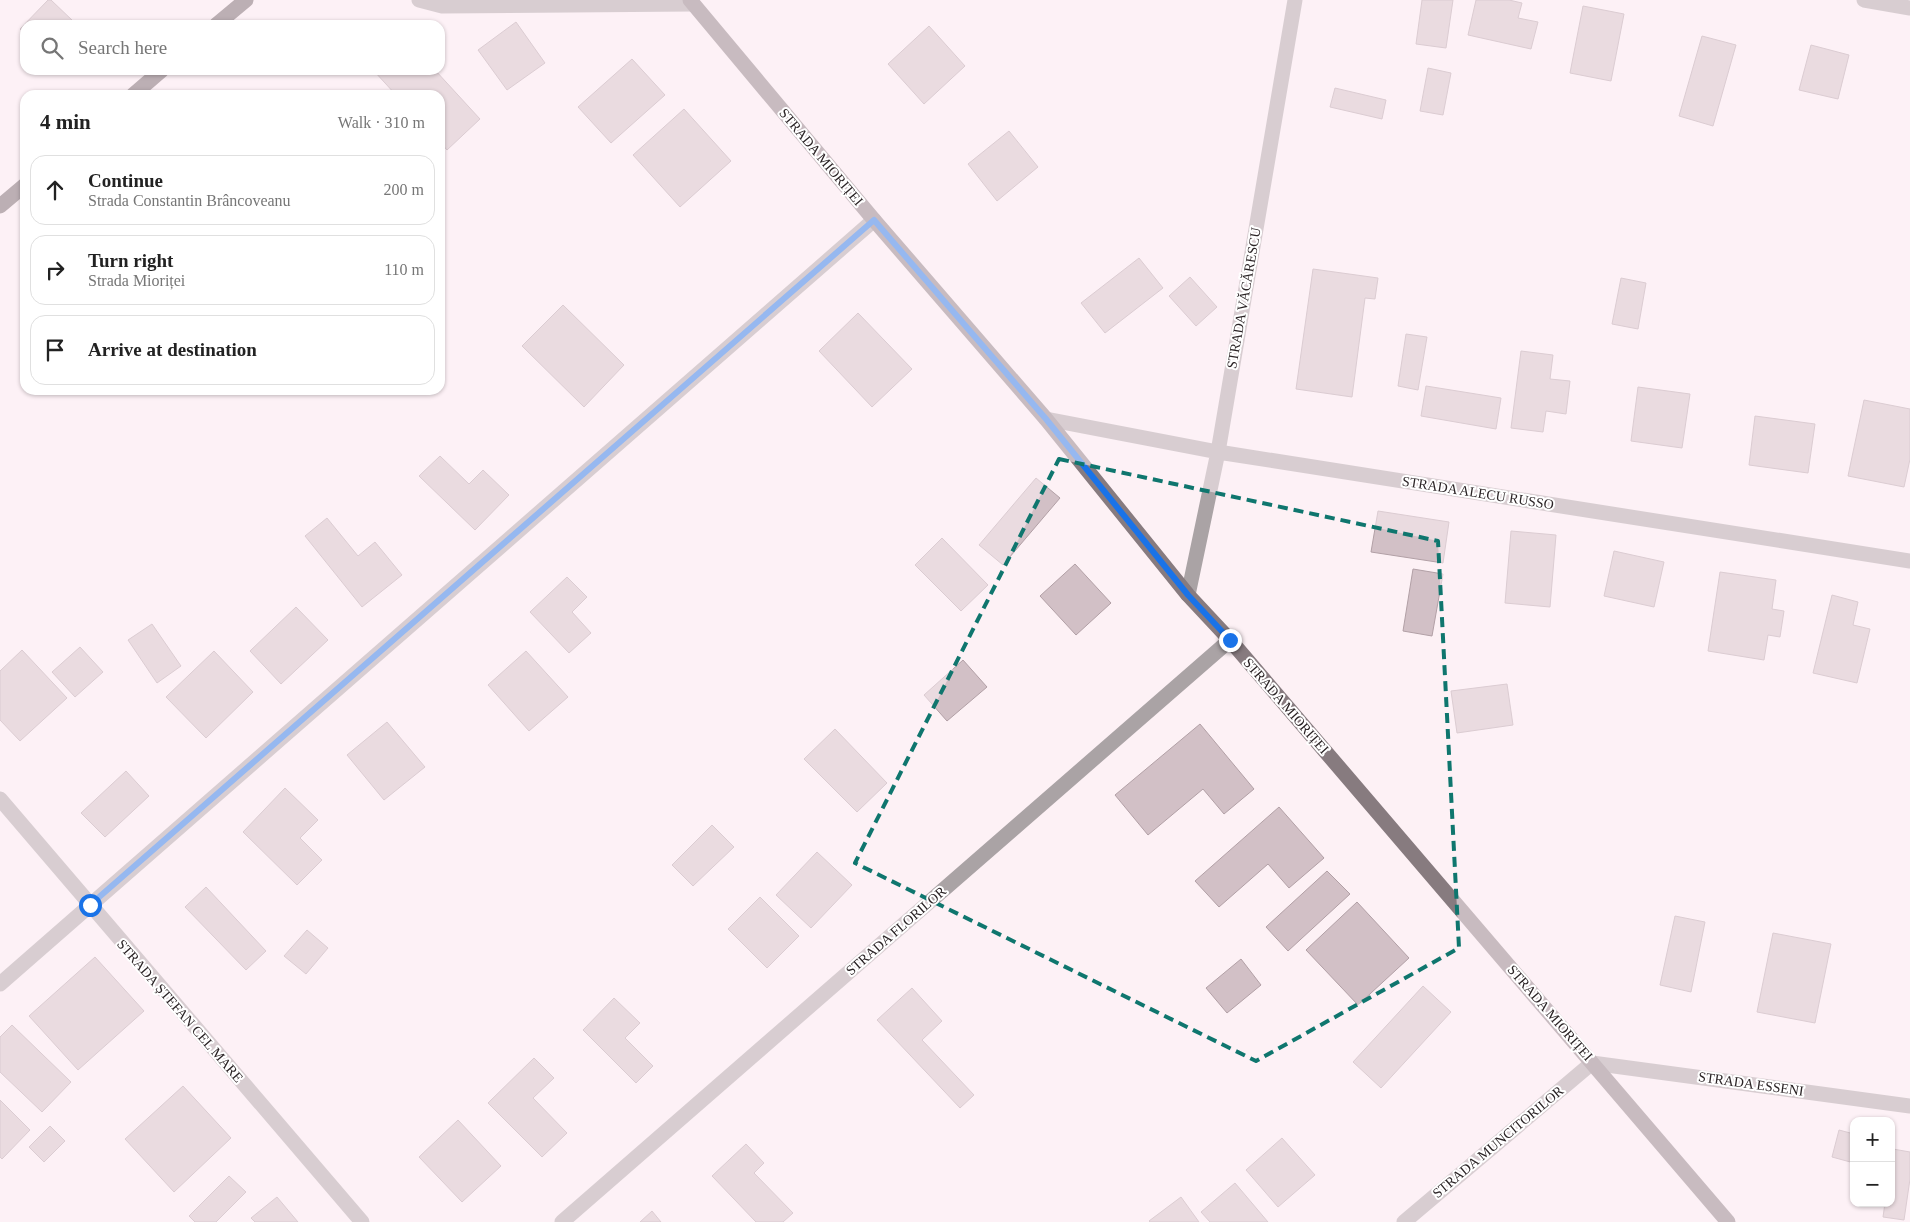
<!DOCTYPE html>
<html lang="en">
<head>
<meta charset="utf-8">
<style>
	:root { --surface:#fff; --page:#f2f2f2; --text:#222; --muted:#767676; --line:#e0e0e0 }
	body { margin:0; font-family:"Times New Roman",serif; background:var(--page); color:var(--text) }
	.controls { position:absolute; right:15px; bottom:15px; display:grid; overflow:hidden; border-radius:10px; box-shadow:0 1px 4px #0004 }
	.controls button { width:45px; height:45px; display:grid; place-items:center; padding:0; border:0; border-bottom:1px solid var(--line); background:var(--surface); color:var(--text); font:25px sans-serif }
	.stop { position:absolute; width:15px; height:15px; margin:-11px; border:4px solid #1a73e8; border-radius:50%; background:#fff }
	.stop.end { background:#1a73e8; border-color:#fff; box-shadow:0 1px 5px #0008 }
	.list { margin:0; padding:0; list-style:none }
	h2 { display:flex; justify-content:space-between; align-items:center; height:65px; margin:0; padding:0 20px; font-size:21px }
	h2 small { font-size:16px; font-weight:400; color:var(--muted) }
	.list li { display:grid; grid-template-columns:32px 1fr auto; gap:15px; align-items:center; box-sizing:border-box; height:70px; margin:0 10px 10px; padding:0 10px; border:1px solid var(--line); border-radius:15px }
	.list b { display:block; font-size:19px; white-space:nowrap }
	.list p { margin:0; font-size:16px; white-space:nowrap; color:var(--muted) }
	.list em { font-size:16px; font-style:normal; color:var(--muted) }
	.icon { flex:none; width:28px; height:28px; fill:none; stroke:currentColor; stroke-width:2; stroke-linecap:round; stroke-linejoin:round }
	.map { position:relative; flex:none; width:1910px; height:1222px; overflow:hidden }
	.search { position:absolute; background:var(--surface); box-shadow:0 1px 4px #0004; left:20px; top:20px; width:425px; height:55px; display:flex; align-items:center; gap:12px; box-sizing:border-box; padding:0 18px; border-radius:15px; color:var(--muted); font-size:19px }
	.panel { position:absolute; background:var(--surface); box-shadow:0 1px 4px #0004; left:20px; top:90px; width:425px; height:305px; border-radius:15px }
	.map>svg:first-child { display:block }
	.building { fill:#d2c0c6; stroke:#b2a0a6 }
	.lines { fill:none; stroke-linecap:round; stroke-linejoin:round }
	.street { stroke:#aaa3a5; stroke-width:15 }
	.secondary { stroke:#877b7f; stroke-width:15 }
	.primary { stroke:#6d6064; stroke-width:15 }
	.route { stroke:#1a73e8; stroke-width:6 }
	.marked { fill:none; stroke:#0f766e; stroke-width:4; stroke-dasharray:10 6; stroke-linejoin:round }
	.labels { text-anchor:middle; dominant-baseline:central; stroke-width:4; stroke-linejoin:round; paint-order:stroke }
	.street-label { font-size:14px; fill:#2a2325; stroke:#fff }
</style>
</head>
<body>
<div class="map">
<svg width="1910" height="1222" viewBox="0 0 1910 1222">
	<rect width="100%" height="100%" fill="#fdf1f5"/>
	<path class="building" d="M48,0H51L73,21L68,25H25V34L20,29Z
		M1422,0H1453L1446,48L1416,44Z
		M1476,0H1509L1522,3L1518,18L1538,22L1531,49L1468,35Z
		M1583,6L1624,14L1611,81L1570,73Z
		M516,22L545,63L507,90L478,50Z
		M929,26L965,66L924,104L888,64Z
		M1702,36L1736,45L1713,126L1679,116Z
		M1811,45L1849,55L1838,99L1799,90Z
		M632,59L665,95L611,143L578,107Z
		M1428,68L1451,73L1443,115L1420,111Z
		M375,70H435L480,119L447,150L440,142V95H396L374,71Z
		M1335,88L1386,100L1382,119L1330,107Z
		M684,109L731,161L680,207L633,155Z
		M1009,131L1038,167L997,201L968,164Z
		M1139,258L1163,288L1105,333L1081,303Z
		M1313,269L1378,278L1375,299L1365,298L1352,397L1296,389Z
		M1190,277L1217,307L1196,326L1169,296Z
		M1621,278L1646,283L1638,329L1612,324Z
		M563,305L624,365L584,407L522,346Z
		M858,313L912,369L872,407L819,351Z
		M1406,334L1427,337L1418,390L1398,386Z
		M1521,351L1553,355L1550,379L1570,381L1566,414L1546,411L1543,432L1511,428Z
		M1426,386L1501,398L1496,429L1421,416Z
		M1638,387L1690,394L1682,448L1631,441Z
		M1864,400L1910,409V459L1904,487L1848,476Z
		M1755,416L1815,424L1808,473L1749,465Z
		M440,456L469,484L483,470L509,495L475,530L419,476Z
		M1036,478L1060,498L1003,565L979,545Z
		M1378,511L1449,522L1443,563L1371,552Z
		M327,518L358,556L375,542L402,575L362,607L305,536Z
		M1511,531L1556,535L1550,607L1505,603Z
		M942,538L988,585L961,611L915,565Z
		M1614,551L1664,562L1654,607L1604,596Z
		M1075,564L1111,603L1076,635L1040,596Z
		M1413,569L1443,574L1432,636L1403,631Z
		M1720,572L1776,580L1772,609L1784,611L1780,637L1768,635L1764,660L1708,651Z
		M567,577L587,597L572,612L591,633L569,653L530,612Z
		M1832,595L1858,602L1853,625L1870,629L1857,683L1813,673Z
		M296,607L328,640L281,684L250,651Z
		M152,624L181,666L157,683L128,640Z
		M80,647L103,672L75,697L52,672Z
		M22,650L67,698L20,741L0,720V671Z
		M214,651L253,692L206,738L166,697Z
		M526,651L568,697L529,731L488,685Z
		M963,660L987,687L947,721L924,695Z
		M1507,684L1513,725L1457,733L1451,691Z
		M387,722L425,767L384,800L347,755Z
		M1200,724L1254,789L1224,814L1203,789L1148,835L1115,795Z
		M835,729L887,783L857,812L804,759Z
		M126,771L149,796L105,837L81,813Z
		M285,788L318,820L300,838L322,860L297,885L243,832Z
		M1279,807L1324,858L1289,888L1268,864L1219,907L1195,881Z
		M712,825L734,847L693,886L672,865Z
		M817,852L852,885L811,928L776,895Z
		M1327,871L1350,894L1288,951L1266,927Z
		M206,887L266,951L246,970L185,907Z
		M760,897L799,936L767,968L728,929Z
		M1357,902L1409,958L1358,1005L1306,950Z
		M1675,916L1705,922L1691,992L1660,985Z
		M307,930L328,948L306,974L284,956Z
		M1773,933L1831,944L1815,1023L1757,1012Z
		M95,957L144,1011L78,1070L29,1016Z
		M1241,959L1261,985L1227,1013L1206,988Z
		M1423,986L1451,1012L1381,1088L1353,1062Z
		M912,988L942,1021L922,1040L974,1095L960,1108L877,1020Z
		M614,998L640,1023L625,1038L653,1066L636,1083L583,1030Z
		M12,1025L71,1082L42,1112L0,1072V1037Z
		M534,1058L554,1078L533,1098L567,1133L542,1157L488,1103Z
		M183,1086L231,1138L174,1192L125,1139Z
		M0,1100L30,1130L2,1159L0,1157Z
		M458,1120L501,1166L462,1202L419,1157Z
		M50,1126L65,1141L44,1162L29,1147Z
		M1839,1130L1854,1134V1163L1832,1157Z
		M1282,1138L1315,1175L1278,1207L1246,1170Z
		M746,1144L764,1163L754,1173L793,1213L783,1222H756L712,1176Z
		M1893,1149L1910,1152V1179L1904,1220L1883,1217L1885,1203H1891Z
		M229,1176L246,1192L216,1222H195L189,1216Z
		M1235,1183L1268,1222H1210L1201,1212Z
		M277,1197L298,1222H255L251,1218Z
		M1181,1197L1199,1222H1150L1149,1221Z
		M652,1211L661,1222H640Z"/>
	<g class="lines">
		<path class="street" d="M419,0L442,6L693,4
			M1864,0L1910,8
			M1046,419L1218,452L1910,561
			M1188,595L1218,452L1295,0
			M0,799L362,1222
			M0,984L874,220
			M562,1222L1230,640
			M1404,1222L1592,1063L1910,1106"/>
		<path class="secondary" d="M690,0L874,220L1046,419L1188,595L1230,640L1728,1222"/>
		<path class="primary" d="M216,25L246,0
			M133,95L162,70
			M0,206L25,185"/>
	</g>
	<g class="lines">
		<path class="route" d="M90,905L874,220L1046,419L1188,595L1230,640"/>
	</g>
	<path d="M0 0H1910V1222H0ZM1059,459L1438,541L1459,948L1256,1061L855,863Z" fill="#fdf1f5" fill-opacity=".55" fill-rule="evenodd"/>
	<path class="marked" d="M1059,459L1438,541L1459,948L1256,1061L855,863Z"/>
	<g class="labels">
		<g class="street-label">
			<text transform="translate(821 157) rotate(50)">STRADA MIORIȚEI</text>
			<text transform="translate(1244 298) rotate(-80)">STRADA VĂCĂRESCU</text>
			<text transform="translate(1478 493) rotate(9)">STRADA ALECU RUSSO</text>
			<text transform="translate(1286 706) rotate(49)">STRADA MIORIȚEI</text>
			<text transform="translate(896 931) rotate(-41)">STRADA FLORILOR</text>
			<text transform="translate(180 1011) rotate(49)">STRADA ȘTEFAN CEL MARE</text>
			<text transform="translate(1550 1013) rotate(49)">STRADA MIORIȚEI</text>
			<text transform="translate(1751 1084) rotate(8)">STRADA ESSENI</text>
			<text transform="translate(1498 1142) rotate(-40)">STRADA MUNCITORILOR</text>
		</g>
	</g>
</svg>
<div class="controls">
<button>+</button>
<button>−</button>
</div>
<div class="stop" style="left:90px;top:905px"></div>
<div class="stop end" style="left:1230px;top:640px"></div>
<div class="search"><svg class="icon" aria-label="search" viewBox="0 0 24 24"><circle cx="10" cy="10" r="6"/><path d="M15 15l6 6"/></svg>Search here</div>
<section class="panel">
<h2>4 min<small>Walk · 310 m</small></h2>
<ul class="list">
<li><svg class="icon" aria-label="ahead" viewBox="0 0 24 24"><path d="M12 20V5M6 11l6-6 6 6"/></svg><div><b>Continue</b><p>Strada Constantin Brâncoveanu</p></div><em>200 m</em></li>
<li><svg class="icon" aria-label="right" viewBox="0 0 24 24"><path d="M7 20v-9h11M14 6l5 5-5 5"/></svg><div><b>Turn right</b><p>Strada Mioriței</p></div><em>110 m</em></li>
<li><svg class="icon" aria-label="arrive" viewBox="0 0 24 24"><path d="M6 21V4h12l-3 4 3 4H6"/></svg><div><b>Arrive at destination</b></div></li>
</ul>
</section>
</div>
</body>
</html>
